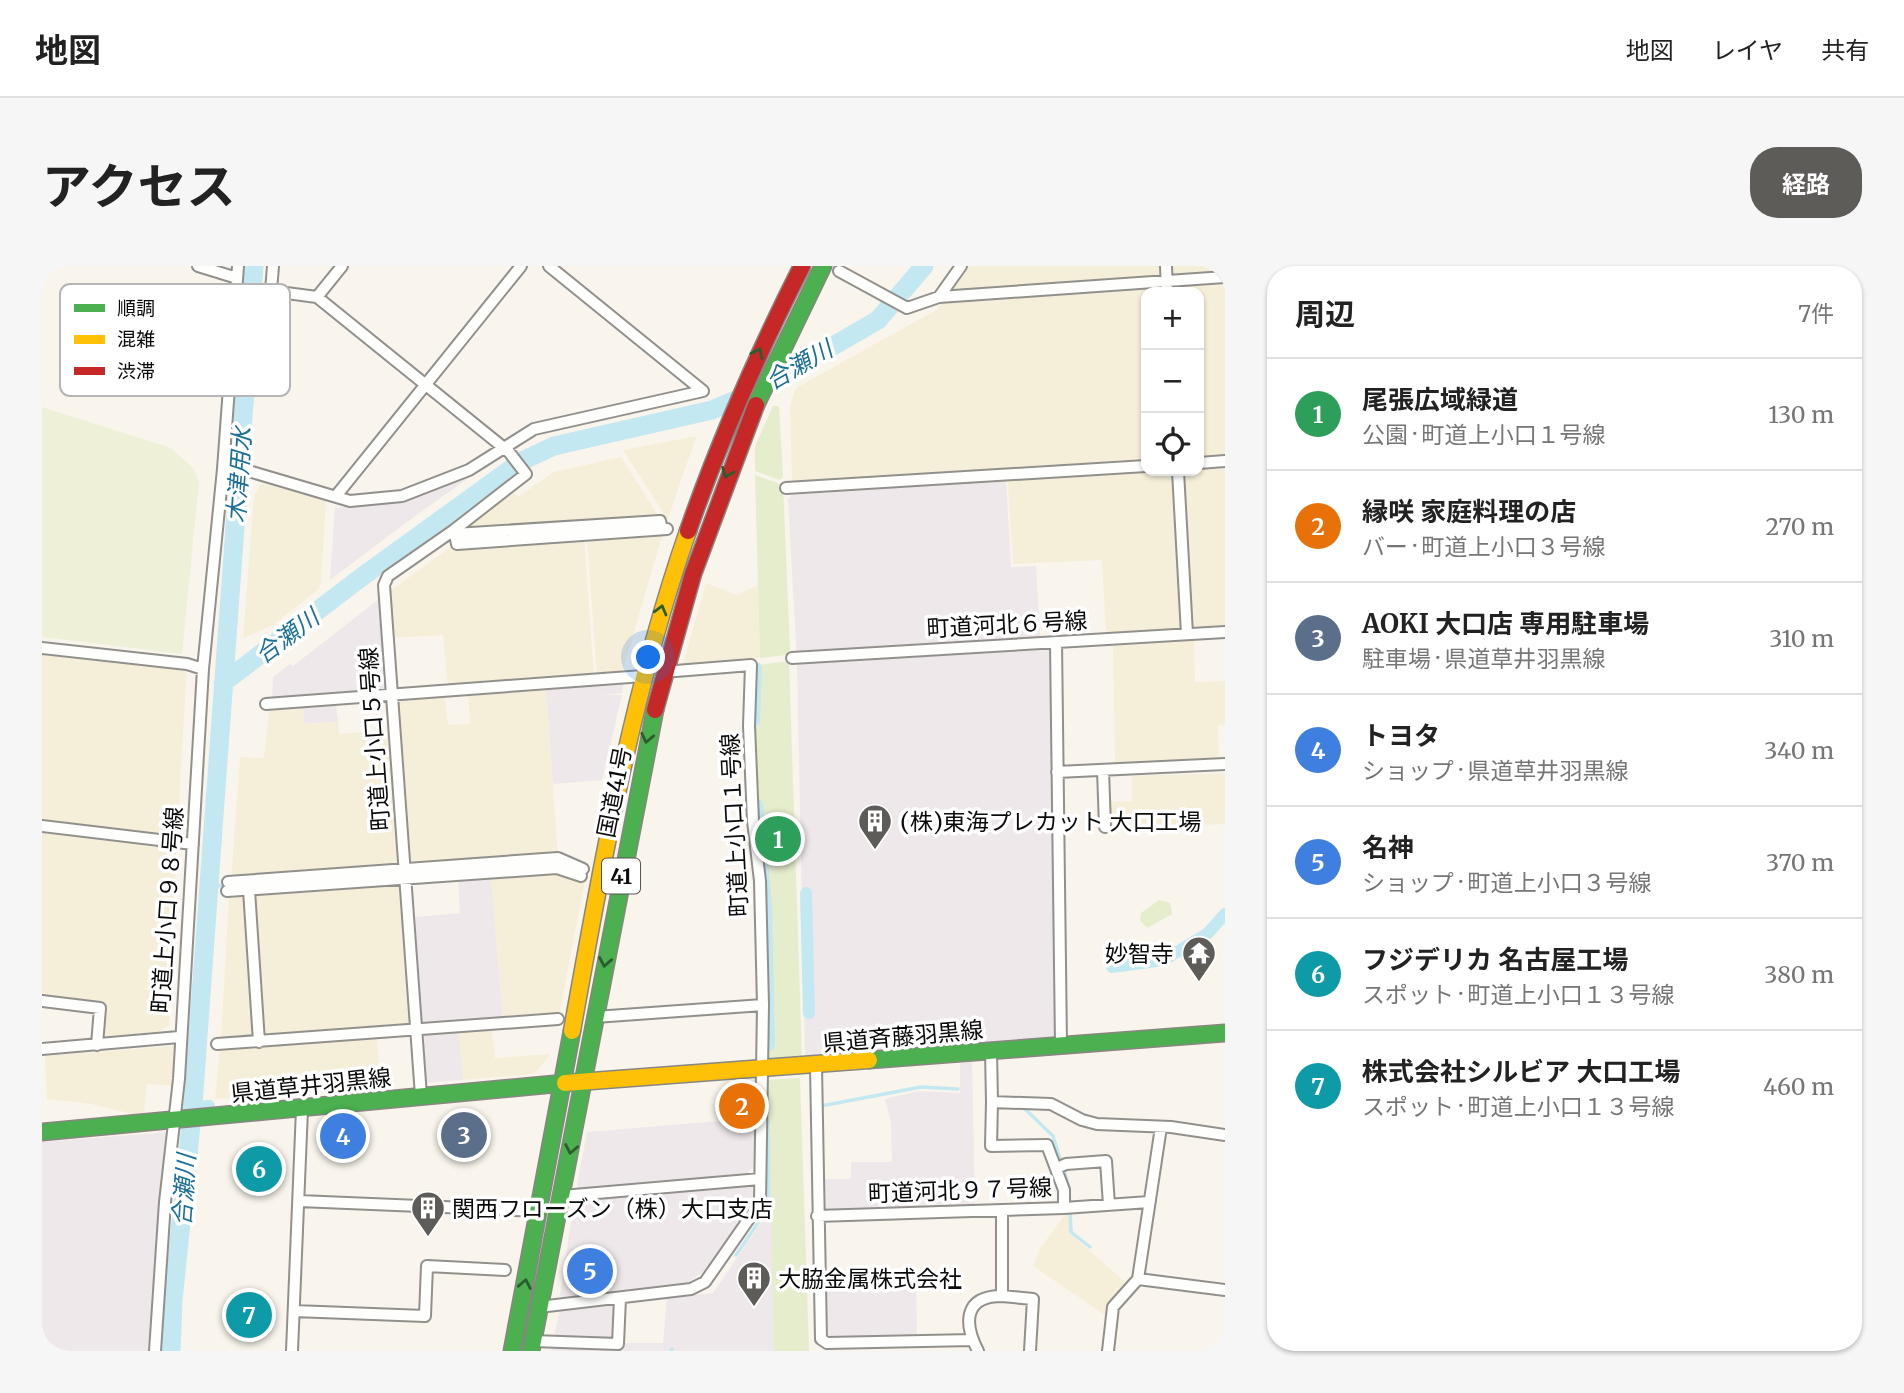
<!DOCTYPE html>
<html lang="ja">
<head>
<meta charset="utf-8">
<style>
	:root { --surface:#fff; --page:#f6f6f6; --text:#222; --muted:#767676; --line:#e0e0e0; --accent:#5e5c59 }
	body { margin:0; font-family:Merriweather,"Noto Sans JP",serif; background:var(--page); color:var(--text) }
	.controls { position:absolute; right:21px; top:21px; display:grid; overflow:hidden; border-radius:14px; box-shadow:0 2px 5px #0004 }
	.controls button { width:63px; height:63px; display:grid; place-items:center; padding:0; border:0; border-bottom:2px solid var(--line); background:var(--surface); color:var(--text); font:35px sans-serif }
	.you { position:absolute; left:607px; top:392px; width:24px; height:24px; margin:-18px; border:5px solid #fff; border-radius:50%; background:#1a73e8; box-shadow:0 0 0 10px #1a73e833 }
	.badge { display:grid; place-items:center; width:46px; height:46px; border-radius:50%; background:var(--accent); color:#fff; font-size:23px; font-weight:700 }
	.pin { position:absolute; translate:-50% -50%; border:4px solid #fff; box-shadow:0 2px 7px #0006 }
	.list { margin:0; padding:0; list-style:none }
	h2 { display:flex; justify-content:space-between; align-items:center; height:91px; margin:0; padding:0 28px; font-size:30px }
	h2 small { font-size:23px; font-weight:400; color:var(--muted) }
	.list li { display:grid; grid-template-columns:46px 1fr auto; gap:21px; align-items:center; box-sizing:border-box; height:112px; padding:0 28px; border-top:2px solid var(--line) }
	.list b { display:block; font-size:26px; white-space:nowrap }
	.list p { margin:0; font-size:23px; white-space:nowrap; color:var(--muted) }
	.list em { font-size:23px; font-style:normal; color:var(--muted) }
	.icon { flex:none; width:38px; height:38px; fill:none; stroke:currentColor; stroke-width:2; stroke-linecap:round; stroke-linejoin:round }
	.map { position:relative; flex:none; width:1183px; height:1085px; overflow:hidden; border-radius:28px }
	header { display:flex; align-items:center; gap:42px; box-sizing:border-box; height:98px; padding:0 35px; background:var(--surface); border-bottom:2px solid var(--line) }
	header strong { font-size:33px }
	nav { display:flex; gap:38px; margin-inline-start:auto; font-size:24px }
	.intro { display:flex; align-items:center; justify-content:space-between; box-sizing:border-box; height:168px; padding:0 42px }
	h1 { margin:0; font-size:49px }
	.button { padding:18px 32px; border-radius:28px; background:var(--accent); color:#fff; font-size:24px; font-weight:700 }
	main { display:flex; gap:42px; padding:0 42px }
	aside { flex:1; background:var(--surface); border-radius:28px; box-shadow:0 2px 5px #0004 }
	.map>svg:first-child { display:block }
	.industrial { fill:#efe8ea }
	.farmland { fill:#f5efd9; fill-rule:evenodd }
	.green { fill:#e5edcd }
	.pitch { fill:#eef1d7 }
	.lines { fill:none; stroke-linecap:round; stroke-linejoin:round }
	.stream { stroke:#c4e8f1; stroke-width:3.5 }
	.canal { stroke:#c4e8f1; stroke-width:12 }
	.river { stroke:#c4e8f1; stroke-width:19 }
	.street-casing { stroke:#92908c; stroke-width:14 }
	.fast-casing { stroke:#888682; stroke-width:19 }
	.slow-casing { stroke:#888682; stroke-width:19 }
	.jam-casing { stroke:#888682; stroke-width:19 }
	.street { stroke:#fefefc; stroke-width:10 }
	.fast { stroke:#4caf50; stroke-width:16 }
	.slow { stroke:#ffc107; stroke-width:16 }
	.jam { stroke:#c62828; stroke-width:16 }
	.oneway { stroke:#2b5c2d }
	.labels { text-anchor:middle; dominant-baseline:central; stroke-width:7; stroke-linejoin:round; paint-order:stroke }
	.shield { fill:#fff; stroke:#545454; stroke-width:2 }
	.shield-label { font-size:21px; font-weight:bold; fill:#0a0a0a }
	.street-label { font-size:23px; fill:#0a0a0a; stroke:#fff }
	.poi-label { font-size:23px; fill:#0a0a0a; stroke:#fff; text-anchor:start }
	.water-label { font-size:24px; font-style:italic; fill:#196f96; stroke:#fff }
	.key { fill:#fff; stroke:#b6b6b6; stroke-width:2 }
	.key-label { font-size:19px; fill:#0a0a0a }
</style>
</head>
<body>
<header>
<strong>地図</strong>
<nav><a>地図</a><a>レイヤ</a><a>共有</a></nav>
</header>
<div class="intro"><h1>アクセス</h1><a class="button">経路</a></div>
<main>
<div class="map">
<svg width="1183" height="1085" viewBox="0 0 1183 1085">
	<rect width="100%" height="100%" fill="#f9f5ec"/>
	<path class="industrial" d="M436,205L361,259L288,314L293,242L369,233Z
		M964,212L969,301L994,300L999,380H1009L1016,774L763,793L755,396L746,233L752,227Z
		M337,333L344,422L341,425L230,433L231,411L248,398L251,400Z
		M582,417L580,427L559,429H580L560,514L511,518L504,423Z
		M294,439L296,456L262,458L261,441Z
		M449,609L461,754L383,761L380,757L372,651L418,647L416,612Z
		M417,765L421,814L383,817L382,767Z
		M930,796L933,940L784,944L781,941L780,913H809V896H850L849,857L843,833L877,825L918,827V797Z
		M712,852V901L705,907L538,923L535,919L545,866Z
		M127,866L110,1085H0V876Z
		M708,919L712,923V933L664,1004L642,1019L522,1032L518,1029L532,936L535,933Z
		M731,939L732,1085H509L510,1080L580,1084L581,1077H621L625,1032L671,1027Z
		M874,1016L875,1069L786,1071L783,1069L782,1019Z
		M567,1038L572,1043L571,1069L566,1072L512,1070L518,1044Z"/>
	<path class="farmland" d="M927,0H1183V362L1064,369L1060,294L971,298L965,204L750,218L748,139L754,122L896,43L906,24ZM1104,26H1157V205H1104Z
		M655,170L641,208L626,254L581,184Z
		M579,191L617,251L417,265L472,227L476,231L512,206Z
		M219,218L281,231L284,236L279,316L277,323L231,359L201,372L212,229Z
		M621,267L580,407L555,409L545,272Z
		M542,272L552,409L406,420L401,369L351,372L348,325L410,280Z
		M664,317L695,329L716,319L718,392L640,401Z
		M1152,371L1153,416L1183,415V459L1176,460L1177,495L1073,500L1071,377Z
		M0,386L145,402L135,569L129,571L0,556Z
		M504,423L516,590L467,593L465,576L466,593L368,600L356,436L403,430L406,459L428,458L426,429Z
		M261,441L262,458L296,456L297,468L347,464L357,601L189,614L198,491L222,492L227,444Z
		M1183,507V558L1066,562L1065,536L1090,535V510Z
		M0,566L134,582L127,759L116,766L60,773L63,738L0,731Z
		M514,605L543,614L517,750L461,754L449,609Z
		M358,616L370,758L219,772L209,626Z
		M205,626L215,772L179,774L187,630Z
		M450,762L453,792L509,788L492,808L421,814L417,765Z
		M335,771L338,821L173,833L178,782Z
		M132,780V820L105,818L102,847L91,848L49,838L5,833L3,790Z
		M1024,947H1027V966L1084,1017L1068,1038L1066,1051L991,1000L997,984Z"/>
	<path class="green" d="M731,140H737L741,211L738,214L713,205V180Z
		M713,209L741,219L748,385L744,389L718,392Z
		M747,395L760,792L727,795L725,640L712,462L715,399Z
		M1117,634L1128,637L1130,648L1105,662L1098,654L1099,647Z
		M758,812L767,1085H732L726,814Z"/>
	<path class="pitch" d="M0,141L129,182L151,202L157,216L140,388L0,371Z"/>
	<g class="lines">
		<path class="stream" d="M167,619L181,620
			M779,840L879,821L916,823
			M983,843L1011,870L1027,921L1029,966L1048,981
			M694,989L727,941L726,855
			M629,1085L630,1083"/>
		<path class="canal" d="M712,454L714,402
			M715,539L724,640L727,779
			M764,627L767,747
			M1070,701L1122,694L1166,667L1183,648
			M136,843L167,840"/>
		<path class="river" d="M181,417L317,313L480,195L512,180L670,144L708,128L836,54L882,0
			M129,1085L131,1035L151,839L212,0"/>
		<g class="street-casing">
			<path id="street" d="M156,0L195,12
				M231,0L229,25L275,31L467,186L484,208L412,264L346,310L342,319L379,830
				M1124,0L1125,26
				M797,5L865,42L897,31L1183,11
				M275,31L300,0
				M897,31L919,0
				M1157,197L1183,195
				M181,203L210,206L308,235L360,230L427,204L492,163L661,125L507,0
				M1136,205L1145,368
				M744,222L1104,200
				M294,230L479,0
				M412,264L415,278L625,263
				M413,268L618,255L620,263
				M1014,376L1019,779
				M0,382L145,398L161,403
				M750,392L1183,366
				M224,438L601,410
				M1061,504L1063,561
				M1015,506L1183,498
				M0,560L151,578
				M186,616L516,592L541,603
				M207,624L217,776
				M185,625L515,602L539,610
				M0,735L58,742L55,779
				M553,751L721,739
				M175,778L516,753
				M0,783L137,771
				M949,785L950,836L1009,838L1040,854L1055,858L1129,861L1183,869
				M774,800L779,1073L785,1077L930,1074
				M1015,902L1024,898L1064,895L1067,939
				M520,930L718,913
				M257,935L497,945
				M1022,942L1107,936
				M960,944V1030L991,1033L988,1085
				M775,950L1022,942V924L1005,879L949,880L950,836
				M1096,1013L1183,1024
				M497,1041L649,1023L663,1016L718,937L721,739L718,615L711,555L707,460L709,399L621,406
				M252,1045L383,1050L385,1000L463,1004
				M491,1075L576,1078L578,1032
				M113,1085L123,936L137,813L161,403L181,203L196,0
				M250,1085L260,843
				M936,1085C922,1058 921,1030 960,1030
				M1066,1085L1071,1041L1096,1013L1119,861"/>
		</g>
		<g class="fast-casing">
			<path id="fast" d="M714,139L781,0
				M827,794L1183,767
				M0,866L523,817
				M470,1085L530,765
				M489,1085L613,444"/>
		</g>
		<g class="slow-casing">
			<path id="slow" d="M530,765C560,597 590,426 646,265
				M523,817L827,794"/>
		</g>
		<g class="jam-casing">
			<path id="jam" d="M646,265C678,173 716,87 760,0
				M613,444L651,308L714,139"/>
		</g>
		<use href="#street" class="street"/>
		<use href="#fast" class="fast"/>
		<use href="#slow" class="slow"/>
		<use href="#jam" class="jam"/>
	</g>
	<defs><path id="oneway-chevron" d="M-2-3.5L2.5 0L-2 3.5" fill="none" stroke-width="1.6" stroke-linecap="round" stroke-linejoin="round" transform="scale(1.75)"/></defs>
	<g class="oneway">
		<use href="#oneway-chevron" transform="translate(716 87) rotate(-64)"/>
		<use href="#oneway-chevron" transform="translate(685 207) rotate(112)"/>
		<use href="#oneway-chevron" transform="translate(619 344) rotate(-75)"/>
		<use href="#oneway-chevron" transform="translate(605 472) rotate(102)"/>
		<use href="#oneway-chevron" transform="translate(563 696) rotate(100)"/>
		<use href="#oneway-chevron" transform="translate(529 883) rotate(101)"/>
		<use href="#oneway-chevron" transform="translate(483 1018) rotate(-79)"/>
	</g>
	<defs>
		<g id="building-pin" transform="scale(1.75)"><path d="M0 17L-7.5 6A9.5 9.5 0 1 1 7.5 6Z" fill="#5e5c59" stroke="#fff"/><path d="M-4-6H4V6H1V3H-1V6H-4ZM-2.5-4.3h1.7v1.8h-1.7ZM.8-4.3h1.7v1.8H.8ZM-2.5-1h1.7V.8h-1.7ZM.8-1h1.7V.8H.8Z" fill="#fff"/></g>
		<g id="temple-pin" transform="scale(1.75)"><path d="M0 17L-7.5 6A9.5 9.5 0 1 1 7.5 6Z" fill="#5e5c59" stroke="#fff"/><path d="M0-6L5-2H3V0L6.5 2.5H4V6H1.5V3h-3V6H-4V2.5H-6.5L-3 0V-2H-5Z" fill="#fff"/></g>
	</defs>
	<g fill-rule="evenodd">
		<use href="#building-pin" x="833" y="555"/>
		<use href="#temple-pin" x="1157" y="687"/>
		<use href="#building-pin" x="386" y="942"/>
		<use href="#building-pin" x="712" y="1012"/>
	</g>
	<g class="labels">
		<rect class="shield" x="560" y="592.5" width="38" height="35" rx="5"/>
		<g class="shield-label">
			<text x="579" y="610">41</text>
		</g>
		<g class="street-label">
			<text transform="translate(965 358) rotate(-3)">町道河北６号線</text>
			<text transform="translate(332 473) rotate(-94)">町道上小口５号線</text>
			<text transform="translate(572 526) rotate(-79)">国道41号</text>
			<text transform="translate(692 559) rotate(-93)">町道上小口１号線</text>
			<text transform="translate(125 644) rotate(-86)">町道上小口９８号線</text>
			<text transform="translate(861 770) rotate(-5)">県道斉藤羽黒線</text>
			<text transform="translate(269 819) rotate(-6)">県道草井羽黒線</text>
			<text transform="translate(918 924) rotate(-2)">町道河北９７号線</text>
		</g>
		<g class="poi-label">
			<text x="858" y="555">(株)東海プレカット 大口工場</text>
			<text x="1132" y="687" text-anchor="end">妙智寺</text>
			<text x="410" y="942">関西フローズン（株）大口支店</text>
			<text x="736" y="1012">大脇金属株式会社</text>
		</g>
		<g class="water-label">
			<text transform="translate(757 99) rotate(-30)">合瀬川</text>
			<text transform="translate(197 209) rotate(-86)">木津用水</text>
			<text transform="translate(245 370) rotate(-37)">合瀬川</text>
			<text transform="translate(142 924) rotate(-86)">合瀬川</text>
		</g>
	</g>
	<rect x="18" y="18" width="230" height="112" rx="10" class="key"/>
	<rect x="32" y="38" width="31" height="8" fill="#4caf50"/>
	<rect x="32" y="69" width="31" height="9" fill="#ffc107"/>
	<rect x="32" y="101" width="31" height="8" fill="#c62828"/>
	<g class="key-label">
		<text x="75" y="49">順調</text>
		<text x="75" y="80">混雑</text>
		<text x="75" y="112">渋滞</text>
	</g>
</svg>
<div class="controls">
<button>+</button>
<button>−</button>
<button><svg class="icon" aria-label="locate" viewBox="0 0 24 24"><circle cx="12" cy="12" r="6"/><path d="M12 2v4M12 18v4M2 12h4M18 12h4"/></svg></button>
</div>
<div class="you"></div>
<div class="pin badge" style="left:736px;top:573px;background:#2e9e5b">1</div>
<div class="pin badge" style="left:700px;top:840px;background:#e8710a">2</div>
<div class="pin badge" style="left:422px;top:869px;background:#5c6f8a">3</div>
<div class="pin badge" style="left:301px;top:870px;background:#3f7fe0">4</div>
<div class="pin badge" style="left:548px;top:1005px;background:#3f7fe0">5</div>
<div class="pin badge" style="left:217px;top:903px;background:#0f9aa8">6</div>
<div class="pin badge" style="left:207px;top:1049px;background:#0f9aa8">7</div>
</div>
<aside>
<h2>周辺<small>7件</small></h2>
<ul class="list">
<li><span class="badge" style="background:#2e9e5b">1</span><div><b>尾張広域緑道</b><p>公園 · 町道上小口１号線</p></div><em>130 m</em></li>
<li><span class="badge" style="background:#e8710a">2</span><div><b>縁咲 家庭料理の店</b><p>バー · 町道上小口３号線</p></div><em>270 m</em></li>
<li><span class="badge" style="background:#5c6f8a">3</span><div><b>AOKI 大口店 専用駐車場</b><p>駐車場 · 県道草井羽黒線</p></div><em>310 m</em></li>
<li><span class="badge" style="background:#3f7fe0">4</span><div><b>トヨタ</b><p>ショップ · 県道草井羽黒線</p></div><em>340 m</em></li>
<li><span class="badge" style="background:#3f7fe0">5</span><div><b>名神</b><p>ショップ · 町道上小口３号線</p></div><em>370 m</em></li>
<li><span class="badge" style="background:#0f9aa8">6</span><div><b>フジデリカ 名古屋工場</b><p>スポット · 町道上小口１３号線</p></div><em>380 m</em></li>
<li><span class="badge" style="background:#0f9aa8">7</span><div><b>株式会社シルビア 大口工場</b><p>スポット · 町道上小口１３号線</p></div><em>460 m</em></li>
</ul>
</aside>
</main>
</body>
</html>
